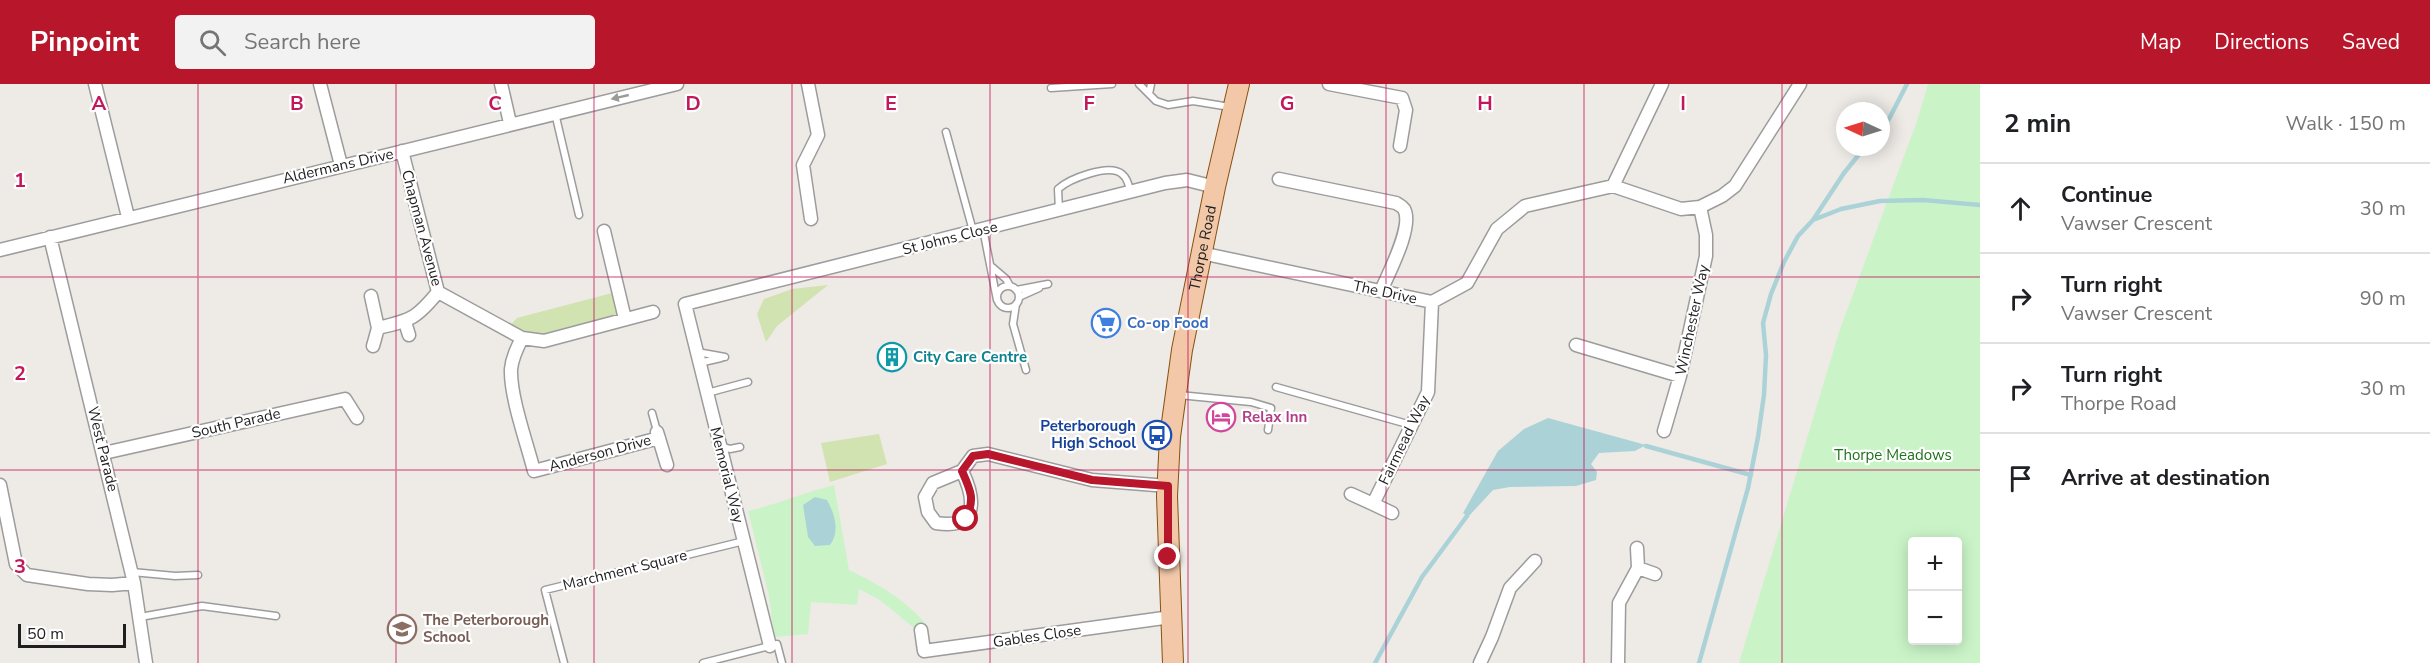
<!DOCTYPE html>
<html lang="en">
<head>
<meta charset="utf-8">
<style>
	:root { --surface:#fff; --page:#f2f2f2; --text:#202124; --muted:#757577; --line:#e0e0e0; --accent:#b8162b }
	body { margin:0; font-family:"Nunito Sans",sans-serif; background:var(--page); color:var(--text) }
	.controls { position:absolute; right:18px; bottom:18px; display:grid; overflow:hidden; border-radius:6px; box-shadow:0 3px 15px #0003 }
	.controls button { width:54px; height:54px; display:grid; place-items:center; padding:0; border:0; border-bottom:2px solid var(--line); background:var(--surface); color:var(--text); font:30px sans-serif }
	.compass { position:absolute; left:1836px; top:18px; width:54px; height:54px; border-radius:50%; background:var(--surface); box-shadow:0 3px 15px #0003; rotate:274deg }
	.scale { position:absolute; left:18px; bottom:15px; width:108px; box-sizing:border-box; padding-left:6px; border:3px solid #1f1f1f; border-top:0; font-size:16px; line-height:21px; white-space:nowrap; color:#1f1f1f; -webkit-text-stroke:4px #fff; paint-order:stroke }
	.stop { position:absolute; width:18px; height:18px; margin:-14px; border:4px solid #b8162b; border-radius:50%; background:#fff }
	.stop.end { background:#b8162b; border-color:#fff; box-shadow:0 2px 6px #0008 }
	.list { margin:0; padding:0; list-style:none }
	h2 { display:flex; justify-content:space-between; align-items:center; height:78px; margin:0; padding:0 24px; font-size:26px }
	h2 small { font-size:20px; font-weight:400; color:var(--muted) }
	.list li { display:grid; grid-template-columns:39px 1fr auto; gap:18px; align-items:center; box-sizing:border-box; height:90px; padding:0 24px; border-top:2px solid var(--line) }
	.list b { display:block; font-size:22px; white-space:nowrap }
	.list p { margin:0; font-size:20px; white-space:nowrap; color:var(--muted) }
	.list em { font-size:20px; font-style:normal; color:var(--muted) }
	.icon { flex:none; width:33px; height:33px; fill:none; stroke:currentColor; stroke-width:2; stroke-linecap:round; stroke-linejoin:round }
	.map { position:relative; flex:none; width:1980px; height:579px; overflow:hidden }
	header { display:flex; align-items:center; gap:36px; box-sizing:border-box; height:84px; padding:0 30px; background:var(--accent); color:#fff }
	header strong { font-size:28px }
	nav { display:flex; gap:33px; margin-inline-start:auto; font-size:21px }
	.search { width:420px; height:54px; background:var(--page); display:flex; align-items:center; gap:15px; box-sizing:border-box; padding:0 21px; border-radius:6px; color:var(--muted); font-size:22px }
	main { display:flex }
	aside { flex:1; background:var(--surface) }
	.map>svg:first-child { display:block }
	.grass { fill:#d0e3b1 }
	.park { fill:#caf4c8; fill-rule:evenodd }
	.water { fill:#abd3d7 }
	.lines { fill:none; stroke-linecap:round; stroke-linejoin:round }
	.stream { stroke:#abd3d7; stroke-width:4.5 }
	.lane-casing { stroke:#9c9c9c; stroke-width:9 }
	.street-casing { stroke:#9c9c9c; stroke-width:15 }
	.primary-casing { stroke:#895110; stroke-width:22 }
	.lane { stroke:#fff; stroke-width:6 }
	.street { stroke:#fff; stroke-width:12 }
	.primary { stroke:#f2c8a8; stroke-width:20 }
	.oneway { fill:#9a9a9a }
	.route { stroke:#b8162b; stroke-width:8 }
	.grid { fill:none; stroke:#c2185b; stroke-width:1.5; stroke-opacity:0.55 }
	.labels { text-anchor:middle; dominant-baseline:central; stroke-width:4.5; stroke-linejoin:round; paint-order:stroke }
	.street-label { font-size:15px; fill:#1f1f1f; stroke:#fff }
	.shop-label { font-size:15px; font-weight:bold; fill:#366cbe; stroke:#fff; text-anchor:start }
	.culture-label { font-size:15px; font-weight:bold; fill:#0d838f; stroke:#fff; text-anchor:start }
	.hotel-label { font-size:15px; font-weight:bold; fill:#b23c85; stroke:#fff; text-anchor:start }
	.transit-label { font-size:15px; font-weight:bold; fill:#164399; stroke:#fff; text-anchor:end }
	.park-label { font-size:15px; fill:#1c7218; stroke:#fff }
	.education-label { font-size:15px; font-weight:bold; fill:#785e54; stroke:#fff; text-anchor:start }
	.grid-label { font-size:20px; text-anchor:middle; font-weight:bold; fill:#c2185b; stroke:#fff; stroke-width:4.5; stroke-linejoin:round; paint-order:stroke }
</style>
</head>
<body>
<header>
<strong>Pinpoint</strong>
<div class="search"><svg class="icon" aria-label="search" viewBox="0 0 24 24"><circle cx="10" cy="10" r="6"/><path d="M15 15l6 6"/></svg>Search here</div>
<nav><a>Map</a><a>Directions</a><a>Saved</a></nav>
</header>
<main>
<div class="map">
<svg width="1980" height="579" viewBox="0 0 1980 579">
	<rect width="100%" height="100%" fill="#eeeae6"/>
	<path class="grass" d="M828,201L777,242L766,258L757,230L764,215L792,205Z
		M616,208L622,233L544,255L508,244L517,234Z
		M879,350L887,380L830,398L821,359Z"/>
	<path class="park" d="M1928,0H1980V579H1739L1840,245L1917,37ZM1912,458H1958V556H1912Z
		M834,401L849,486C880,501 908,517 929,544H914L880,516L859,505L857,521L811,518L808,550L774,553L769,512L748,427C777,420 804,409 834,401Z"/>
	<path class="water" d="M1548,334L1646,361L1635,367L1599,369L1591,380L1597,388L1596,396L1576,402L1510,403L1493,406L1468,433L1463,429L1498,367L1524,345Z
		M815,413L827,416C835,430 840,448 830,461L815,462L808,453L803,421Z"/>
	<g class="lines">
		<path class="stream" d="M1881,44L1889,35L1907,0
			M1813,136L1844,89L1865,63
			M1646,362L1751,391
			M1375,579L1422,493L1467,432
			M1699,579L1748,404L1758,353L1764,311L1766,271L1763,239L1771,210L1784,178L1798,152L1813,136L1841,125L1880,117L1923,116L1980,121"/>
		<g class="lane-casing">
			<path id="lane" d="M1139,0L1156,17L1168,21L1193,17L1230,23
				M1051,4L1112,0
				M1149,10L1151,0
				M555,29L579,131
				M946,48L973,147
				M1059,126L1058,105C1069,95 1109,79 1122,90C1127,94 1129,101 1130,107
				M983,145L997,216
				M992,183L1006,195L1010,202
				M997 213a11 11 0 1 1 22 0a11 11 0 1 1-22 0Z
				M1016,206L1048,200
				M1019,213L1039,204
				M1016,220L1013,240L1026,286
				M697,268L725,273
				M699,279L721,274
				M1276,303L1411,341
				M707,309L748,298
				M1179,311L1251,318L1271,324L1268,346
				M652,329L657,347
				M721,362L730,365L740,363
				M132,488L175,492L198,491
				M140,533L202,522L276,532
				M564,579L545,506L744,457
				M703,579L777,560L782,579"/>
		</g>
		<g class="street-casing">
			<path id="street" d="M95,0L128,133
				M320,0L341,81
				M501,0L510,39
				M808,0L818,51L803,81L811,135
				M1329,0L1402,14L1406,26L1400,62
				M402,67L438,208L522,254L544,257L653,228
				M1279,95L1396,119C1399,121 1402,122 1404,125C1414,142 1388,190 1381,207
				M1613,102L1662,0
				M604,147L625,235
				M50,153L134,499L146,579
				M0,166L677,0
				M1201,169L1432,218L1467,199L1497,145L1525,122L1613,102L1681,125L1700,123L1722,112L1735,102L1800,0
				M371,212L378,244L373,262
				M405,238L409,251
				M378,244C411,236 416,235 438,208
				M522,254C517,264 512,274 511,285C510,313 527,359 534,387L659,354
				M1576,261L1680,292
				M1664,347L1680,292L1706,172V151L1700,123
				M657,348L667,381
				M104,369L345,315L357,334
				M962,387C976,416 978,446 936,439L928,428L925,413L933,399L962,387L973,372L988,370L1092,396L1168,402
				M0,401L16,480L27,491L88,500L112,501L134,499
				M1351,410L1373,420L1428,308L1432,218
				M1373,420L1392,429
				M1638,484L1655,490
				M921,546L924,567L1171,533
				M770,562L685,220L1165,99L1187,96L1215,103
				M1480,579L1492,553L1510,504L1535,477
				M1618,579L1619,519L1638,484L1637,464"/>
		</g>
		<g class="primary-casing">
			<g id="primary">
				<path id="s1" d="M1173,579L1167,412L1170,353L1182,266L1215,103L1239,0"/>
			</g>
		</g>
		<use href="#lane" class="lane"/>
		<use href="#street" class="street"/>
		<use href="#primary" class="primary"/>
	</g>
	<defs><path id="oneway-solid" d="M-6-.8H1V-3.2L6.5 0L1 3.2V.8H-6Z" transform="scale(1.5)"/></defs>
	<use class="oneway" href="#oneway-solid" transform="translate(620 13) rotate(167)"/>
	<g class="lines">
		<path class="route" d="M966,435C975,415 971,407 962,387L973,372L988,370L1092,396L1168,402V473"/>
	</g>
	<path class="grid" d="M198,0V579M396,0V579M594,0V579M792,0V579M990,0V579M1188,0V579M1386,0V579M1584,0V579M1782,0V579M0,193H1980M0,386H1980"/>
	<defs>
		<g id="supermarket-ring" transform="scale(1.5)"><circle r="9.5" fill="#fff" stroke="#3f7fe0" stroke-width="1.5"/><path d="M-6-5.5h2.5l.6 2H6L4.5 2H-2.5L-4.4-4H-6ZM-1.5 3.2a1.3 1.3 0 1 0 .1 0ZM3 3.2a1.3 1.3 0 1 0 .1 0Z" fill="#3f7fe0"/></g>
		<g id="building-ring" transform="scale(1.5)"><circle r="9.5" fill="#fff" stroke="#0f9aa8" stroke-width="1.5"/><path d="M-4-6H4V6H1V3H-1V6H-4ZM-2.5-4.3h1.7v1.8h-1.7ZM.8-4.3h1.7v1.8H.8ZM-2.5-1h1.7V.8h-1.7ZM.8-1h1.7V.8H.8Z" fill="#0f9aa8"/></g>
		<g id="hotel-ring" transform="scale(1.5)"><circle r="9.5" fill="#fff" stroke="#d1479c" stroke-width="1.5"/><path d="M-6-4.5h1.5V1H6V5H4.5V3h-9V5H-6ZM-4 0a1.8 1.8 0 1 1 3.6 0ZM.5 0V-2.5h3Q6-2.5 6 0Z" fill="#d1479c"/></g>
		<g id="bus-ring" transform="scale(1.5)"><circle r="9.5" fill="#fff" stroke="#1a4fb4" stroke-width="1.5"/><path d="M-5-6H5V4H4V6H2V4H-2V6H-4V4H-5ZM-3.5-4V0h7V-4ZM-3.5 1.2v1.5H-2V1.2ZM2 1.2v1.5H3.5V1.2Z" fill="#1a4fb4"/></g>
		<g id="school-ring" transform="scale(1.5)"><circle r="9.5" fill="#fff" stroke="#8d6e63" stroke-width="1.5"/><path d="M0-5L7-2L0 1L-7-2ZM-4 1L0 2.5L4 1V4Q0 6-4 4Z" fill="#8d6e63"/></g>
	</defs>
	<g fill-rule="evenodd">
		<use href="#supermarket-ring" x="1106" y="239"/>
		<use href="#building-ring" x="892" y="273"/>
		<use href="#hotel-ring" x="1221" y="333"/>
		<use href="#bus-ring" x="1157" y="351"/>
		<use href="#school-ring" x="402" y="545"/>
	</g>
	<g class="labels">
		<g class="street-label">
			<text transform="translate(338 82) rotate(-13)">Aldermans Drive</text>
			<text transform="translate(422 144) rotate(75)">Chapman Avenue</text>
			<text transform="translate(950 154) rotate(-14)">St Johns Close</text>
			<text stroke="none"><textPath href="#s1" startOffset="418">Thorpe Road</textPath></text>
			<text transform="translate(1385 208) rotate(12)">The Drive</text>
			<text transform="translate(1692 236) rotate(-78)">Winchester Way</text>
			<text transform="translate(236 339) rotate(-13)">South Parade</text>
			<text transform="translate(1404 356) rotate(-64)">Fairmead Way</text>
			<text transform="translate(103 365) rotate(76)">West Parade</text>
			<text transform="translate(600 369) rotate(-15)">Anderson Drive</text>
			<text transform="translate(727 391) rotate(76)">Memorial Way</text>
			<text transform="translate(625 486) rotate(-14)">Marchment Square</text>
			<text transform="translate(1037 552) rotate(-8)">Gables Close</text>
		</g>
		<g class="shop-label">
			<text x="1127" y="239">Co-op Food</text>
		</g>
		<g class="culture-label">
			<text x="913" y="273">City Care Centre</text>
		</g>
		<g class="hotel-label">
			<text x="1242" y="333">Relax Inn</text>
		</g>
		<g class="transit-label">
			<text x="1136" y="342">Peterborough<tspan x="1136" dy="17">High School</tspan></text>
		</g>
		<g class="park-label">
			<text x="1893" y="371">Thorpe Meadows</text>
		</g>
		<g class="education-label">
			<text x="423" y="536">The Peterborough<tspan x="423" dy="17">School</tspan></text>
		</g>
	</g>
	<g class="grid-label">
		<text x="99" y="26">A</text>
		<text x="297" y="26">B</text>
		<text x="495" y="26">C</text>
		<text x="693" y="26">D</text>
		<text x="891" y="26">E</text>
		<text x="1089" y="26">F</text>
		<text x="1287" y="26">G</text>
		<text x="1485" y="26">H</text>
		<text x="1683" y="26">I</text>
		<text x="20" y="103">1</text>
		<text x="20" y="296">2</text>
		<text x="20" y="489">3</text>
	</g>
</svg>
<div class="controls">
<button>+</button>
<button>−</button>
</div>
<svg class="compass" viewBox="-18 -18 36 36"><path d="M0-13l5 13h-10z" fill="#e53935"/><path d="M0 13l5-13h-10z" fill="#757577"/></svg>
<div class="scale">50 m</div>
<div class="stop" style="left:966px;top:435px"></div>
<div class="stop end" style="left:1168px;top:473px"></div>
</div>
<aside>
<h2>2 min<small>Walk · 150 m</small></h2>
<ul class="list">
<li><svg class="icon" aria-label="ahead" viewBox="0 0 24 24"><path d="M12 20V5M6 11l6-6 6 6"/></svg><div><b>Continue</b><p>Vawser Crescent</p></div><em>30 m</em></li>
<li><svg class="icon" aria-label="right" viewBox="0 0 24 24"><path d="M7 20v-9h11M14 6l5 5-5 5"/></svg><div><b>Turn right</b><p>Vawser Crescent</p></div><em>90 m</em></li>
<li><svg class="icon" aria-label="right" viewBox="0 0 24 24"><path d="M7 20v-9h11M14 6l5 5-5 5"/></svg><div><b>Turn right</b><p>Thorpe Road</p></div><em>30 m</em></li>
<li><svg class="icon" aria-label="arrive" viewBox="0 0 24 24"><path d="M6 21V4h12l-3 4 3 4H6"/></svg><div><b>Arrive at destination</b></div></li>
</ul>
</aside>
</main>
</body>
</html>
